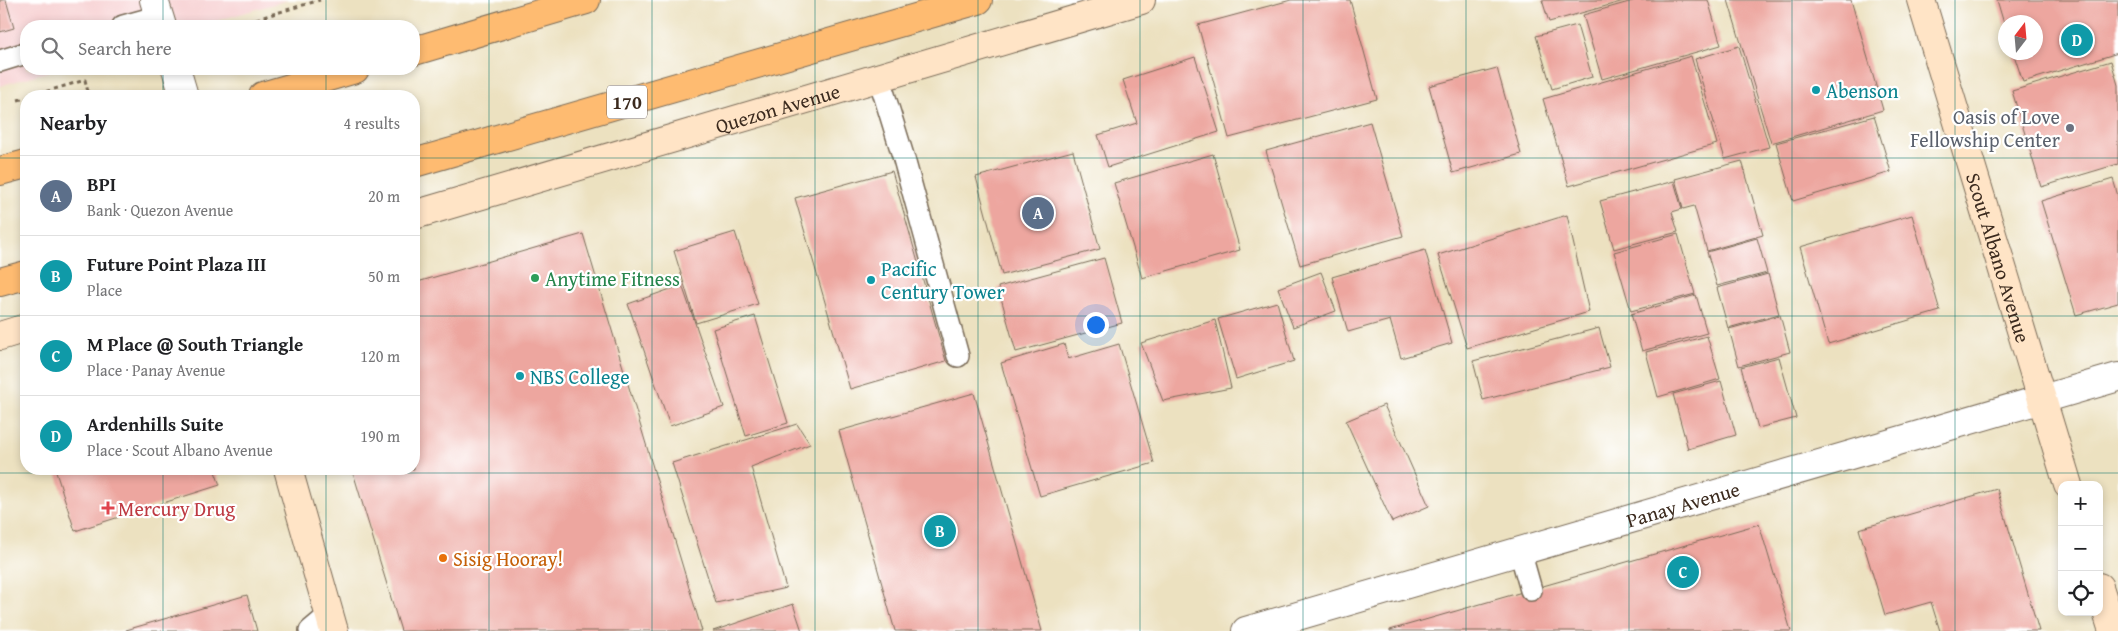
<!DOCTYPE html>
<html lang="en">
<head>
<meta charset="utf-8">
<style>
	:root { --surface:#fff; --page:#f6f6f6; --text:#202124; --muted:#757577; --line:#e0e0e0; --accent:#1f6fb2 }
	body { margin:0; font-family:"Gentium Book Plus",serif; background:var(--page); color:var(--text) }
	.controls { position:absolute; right:15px; bottom:15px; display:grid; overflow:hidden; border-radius:10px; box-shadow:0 2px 8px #0003 }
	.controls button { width:45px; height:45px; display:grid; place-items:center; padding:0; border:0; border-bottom:1px solid var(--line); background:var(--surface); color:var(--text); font:25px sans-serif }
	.compass { position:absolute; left:1998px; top:15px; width:45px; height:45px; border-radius:50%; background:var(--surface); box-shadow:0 2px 8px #0003; rotate:16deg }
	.you { position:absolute; left:1095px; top:324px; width:18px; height:18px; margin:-12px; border:4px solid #fff; border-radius:50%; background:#1a73e8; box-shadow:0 0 0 8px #1a73e833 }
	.badge { display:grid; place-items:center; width:32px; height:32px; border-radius:50%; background:var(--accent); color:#fff; font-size:16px; font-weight:700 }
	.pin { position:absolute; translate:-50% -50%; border:2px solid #fff; box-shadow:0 1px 5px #0006 }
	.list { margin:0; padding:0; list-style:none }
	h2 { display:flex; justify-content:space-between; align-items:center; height:65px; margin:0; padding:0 20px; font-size:21px }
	h2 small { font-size:16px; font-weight:400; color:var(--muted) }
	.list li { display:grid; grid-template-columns:32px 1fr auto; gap:15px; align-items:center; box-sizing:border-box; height:80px; padding:0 20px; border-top:1px solid var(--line) }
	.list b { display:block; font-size:19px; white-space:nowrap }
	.list p { margin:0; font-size:16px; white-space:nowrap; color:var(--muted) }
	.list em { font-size:16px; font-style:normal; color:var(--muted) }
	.icon { flex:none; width:28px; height:28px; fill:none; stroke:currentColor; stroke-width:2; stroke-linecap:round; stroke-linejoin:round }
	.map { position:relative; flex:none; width:2118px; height:631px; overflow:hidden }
	.search { position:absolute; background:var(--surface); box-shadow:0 2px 8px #0003; left:20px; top:20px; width:400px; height:55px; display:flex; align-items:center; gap:12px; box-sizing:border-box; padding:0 18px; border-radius:20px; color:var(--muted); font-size:19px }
	.panel { position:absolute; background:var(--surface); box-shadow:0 2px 8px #0003; left:20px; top:90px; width:400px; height:385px; border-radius:20px }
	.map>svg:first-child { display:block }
	.built { fill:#f7cfd0 }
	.building { fill:#eda69f }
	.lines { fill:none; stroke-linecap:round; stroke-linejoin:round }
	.lane-casing { stroke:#796a57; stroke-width:24 }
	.street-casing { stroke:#796a57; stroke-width:30 }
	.secondary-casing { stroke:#796a57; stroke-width:30 }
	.primary-casing { stroke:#796a57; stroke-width:30 }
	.path { stroke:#796a57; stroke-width:3; stroke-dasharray:4 4; stroke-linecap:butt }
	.lane { stroke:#fff; stroke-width:21 }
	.street { stroke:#fff; stroke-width:28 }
	.secondary { stroke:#ffe4c6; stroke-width:28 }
	.primary { stroke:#febb71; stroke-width:28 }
	.grid { fill:none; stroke:#0f766e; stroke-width:1; stroke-opacity:0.55 }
	.culture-dot { fill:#0f9aa8; stroke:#fff; stroke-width:2 }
	.worship-dot { fill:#6b7280; stroke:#fff; stroke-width:2 }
	.leisure-dot { fill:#2e9e5b; stroke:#fff; stroke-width:2 }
	.health-dot { fill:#e0444e; stroke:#fff; stroke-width:2 }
	.food-dot { fill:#e8710a; stroke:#fff; stroke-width:2 }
	.labels { text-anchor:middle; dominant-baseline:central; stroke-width:4.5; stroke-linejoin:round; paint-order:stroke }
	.shield { fill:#fff; stroke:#766a62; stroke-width:1 }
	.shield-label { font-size:19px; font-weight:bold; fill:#3b2a1e }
	.culture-label { font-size:20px; fill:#0d838f; stroke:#fff; text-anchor:start }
	.street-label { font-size:20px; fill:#3b2a1e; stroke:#fff }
	.worship-label { font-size:20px; fill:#5b616d; stroke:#fff; text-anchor:end }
	.leisure-label { font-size:20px; fill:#27864d; stroke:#fff; text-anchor:start }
	.health-label { font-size:20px; fill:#be3a42; stroke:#fff; text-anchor:start }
	.food-label { font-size:20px; fill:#c56008; stroke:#fff; text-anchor:start }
</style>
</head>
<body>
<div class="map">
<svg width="2118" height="631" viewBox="0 0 2118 631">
	<rect width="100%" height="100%" fill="#fff"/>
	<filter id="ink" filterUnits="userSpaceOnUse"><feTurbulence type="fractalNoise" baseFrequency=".02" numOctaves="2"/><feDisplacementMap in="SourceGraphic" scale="10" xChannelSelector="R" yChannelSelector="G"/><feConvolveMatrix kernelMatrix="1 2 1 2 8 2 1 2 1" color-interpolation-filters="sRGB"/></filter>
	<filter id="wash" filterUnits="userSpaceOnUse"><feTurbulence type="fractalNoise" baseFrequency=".0096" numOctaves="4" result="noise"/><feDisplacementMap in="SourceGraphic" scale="20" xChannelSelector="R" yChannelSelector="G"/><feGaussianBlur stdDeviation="1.12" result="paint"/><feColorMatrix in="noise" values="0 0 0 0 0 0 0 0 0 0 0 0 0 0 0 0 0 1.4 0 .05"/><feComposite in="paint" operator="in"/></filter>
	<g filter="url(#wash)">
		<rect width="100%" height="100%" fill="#ece1c0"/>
		<path class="built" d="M0,0H288L199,26H26V69H57L0,86Z"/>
		<g id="blocks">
			<path class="building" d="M0,0H6L14,28L0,32Z
				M1291,0H1350L1377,99L1229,138L1198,25Z
				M1542,0H1624V1L1549,22Z
				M1636,0H1708L1721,45L1602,79L1583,15Z
				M1728,0H1851L1883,110L1771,143Z
				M1997,0H2118V53L2023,82L2013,52H2036V22H2006L2005,27Z
				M1577,25L1592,77L1552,89L1536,36Z
				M1739,46L1769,147L1725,159L1695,59Z
				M1691,56L1717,144L1569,186L1543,99Z
				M1195,57L1219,132L1108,167L1098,135L1137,123L1123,80Z
				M2111,61L2118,85V164L2041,187L2012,91Z
				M1497,68L1521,154L1453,173L1429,86Z
				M1874,116L1891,172L1793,201L1776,143Z
				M1370,122L1403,236L1300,265L1266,151Z
				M1073,151L1100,249L1002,275L976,177Z
				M1213,154L1240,250L1142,278L1114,183Z
				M1742,161L1763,235L1707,251L1694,206L1683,209L1675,179Z
				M892,171L946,361L850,389L795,198Z
				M2113,179L2118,196V303L2076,315L2041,201Z
				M1674,181L1682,209L1672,212L1678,232L1614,249L1600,201Z
				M1567,215L1589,312L1467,348L1438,255Z
				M1912,215L1940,311L1828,344L1800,247Z
				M735,232L758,304L696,323L674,251Z
				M583,234L702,631H401L352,469H414V283Z
				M1678,234L1695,294L1631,311L1614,252Z
				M1757,238L1767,273L1717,286L1707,252Z
				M1425,250L1452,343L1401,358L1390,320L1348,332L1332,277Z
				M1104,258L1122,323L1016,352L998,287Z
				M1321,272L1336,311L1293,327L1278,288Z
				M1768,274L1779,314L1728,328L1717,288Z
				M682,285L724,407L670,426L628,304Z
				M1696,295L1707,333L1642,351L1631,314Z
				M1277,302L1294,361L1236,379L1218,319Z
				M1780,315L1790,352L1739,366L1729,329Z
				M755,316L788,423L746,436L713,329Z
				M1215,320L1231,388L1163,401L1141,343Z
				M1599,328L1610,367L1483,400L1473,361Z
				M1707,336L1720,379L1658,397L1646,352Z
				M1064,344L1068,359L1119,344L1154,463L1040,496L1001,363Z
				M1779,357L1796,418L1758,428L1741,367Z
				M1721,381L1736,435L1688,449L1673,394Z
				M974,393L1042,631H895L839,431Z
				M1384,405L1429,506L1392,522L1346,421Z
				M797,424L810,444L751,467L786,588L716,603L672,463Z
				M55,469H214L220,485L75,531Z
				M1997,489L2039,631H1940L1931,602L1885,615L1859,529Z
				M1759,524L1791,631H1390V630Z
				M247,595L257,631H126V630Z
				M793,604L802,631H713Z"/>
		</g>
	</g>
	<g filter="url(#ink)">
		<use href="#blocks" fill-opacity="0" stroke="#796a57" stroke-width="1"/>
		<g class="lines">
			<g class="lane-casing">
				<path id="lane" d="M123,26L159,16
					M0,61L26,53
					M879,78L904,159L958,356
					M1520,551L1531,590
					M310,631L329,615"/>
			</g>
			<g class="street-casing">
				<g id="street">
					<path d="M154,0L162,26"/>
					<path d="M176,69L184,96"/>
					<path id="s1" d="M1246,631L2118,377"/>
				</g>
			</g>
			<g class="secondary-casing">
				<g id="secondary">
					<path id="s2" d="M1921,0L2068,485"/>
					<path id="s3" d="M414,215L1141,0"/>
					<path d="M0,336L26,328"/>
					<path d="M288,469L334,631"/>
					<path d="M2099,587L2113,631"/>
				</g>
			</g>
			<g class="primary-casing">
				<path id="primary" d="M414,51L586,0
					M263,96L355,69
					M414,163L978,0
					M0,171L26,164
					M0,282L26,275"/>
			</g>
			<path class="path" d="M233,26L320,0
				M31,96L85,80L89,96
				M18,100L26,98"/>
			<use href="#lane" class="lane"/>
			<use href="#street" class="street"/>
			<use href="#secondary" class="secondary"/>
			<use href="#primary" class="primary"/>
		</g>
	</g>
	<path class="grid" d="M163,0V26M326,0V26M489,0V631M652,0V631M815,0V631M978,0V631M1140,0V631M1303,0V631M1466,0V631M1629,0V631M1792,0V631M1955,0V631M163,69V96M326,69V96M0,158H26M414,158H2118M0,316H26M414,316H2118M163,469V631M326,469V631M0,473H2118"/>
	<g class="culture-dot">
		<circle cx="1816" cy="90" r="5"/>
		<circle cx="871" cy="280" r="5"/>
		<circle cx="520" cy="376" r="5"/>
	</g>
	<circle class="worship-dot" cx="2070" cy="128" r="5"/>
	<circle class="leisure-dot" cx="535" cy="278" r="5"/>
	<path class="health-dot" d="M105.5 500.5h5v5h5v5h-5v5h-5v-5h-5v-5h5z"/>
	<circle class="food-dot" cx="443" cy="558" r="5"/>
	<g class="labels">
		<rect class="shield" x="607" y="85.5" width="40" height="33" rx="4"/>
		<g class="shield-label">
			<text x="627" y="102">170</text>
		</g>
		<g class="culture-label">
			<text x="1826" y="90">Abenson</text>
			<text x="881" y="268">Pacific<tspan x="881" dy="23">Century Tower</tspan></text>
			<text x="530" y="376">NBS College</text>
		</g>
		<g class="street-label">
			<text stroke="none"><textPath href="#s3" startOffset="379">Quezon Avenue</textPath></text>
			<text stroke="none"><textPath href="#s2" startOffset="269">Scout Albano Avenue</textPath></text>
			<text stroke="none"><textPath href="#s1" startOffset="455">Panay Avenue</textPath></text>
		</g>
		<g class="worship-label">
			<text x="2060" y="116">Oasis of Love<tspan x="2060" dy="23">Fellowship Center</tspan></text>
		</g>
		<g class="leisure-label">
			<text x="545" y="278">Anytime Fitness</text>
		</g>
		<g class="health-label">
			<text x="118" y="508">Mercury Drug</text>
		</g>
		<g class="food-label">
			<text x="453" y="558">Sisig Hooray!</text>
		</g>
	</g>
</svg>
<div class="controls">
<button>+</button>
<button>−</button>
<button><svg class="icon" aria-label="locate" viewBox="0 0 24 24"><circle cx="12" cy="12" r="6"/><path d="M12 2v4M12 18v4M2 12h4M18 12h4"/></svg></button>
</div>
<svg class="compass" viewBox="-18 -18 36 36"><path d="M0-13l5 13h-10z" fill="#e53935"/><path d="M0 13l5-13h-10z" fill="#757577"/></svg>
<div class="you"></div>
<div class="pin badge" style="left:1038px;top:213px;background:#5c6f8a">A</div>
<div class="pin badge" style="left:940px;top:531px;background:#0f9aa8">B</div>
<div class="pin badge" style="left:1683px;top:572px;background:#0f9aa8">C</div>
<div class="pin badge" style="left:2077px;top:40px;background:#0f9aa8">D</div>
<div class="search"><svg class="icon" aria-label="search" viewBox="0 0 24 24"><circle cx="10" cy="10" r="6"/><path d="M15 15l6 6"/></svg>Search here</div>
<section class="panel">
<h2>Nearby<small>4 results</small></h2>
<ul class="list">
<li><span class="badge" style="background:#5c6f8a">A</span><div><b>BPI</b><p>Bank · Quezon Avenue</p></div><em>20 m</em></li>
<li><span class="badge" style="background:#0f9aa8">B</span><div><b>Future Point Plaza III</b><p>Place</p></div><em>50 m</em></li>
<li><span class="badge" style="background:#0f9aa8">C</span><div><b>M Place @ South Triangle</b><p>Place · Panay Avenue</p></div><em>120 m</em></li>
<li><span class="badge" style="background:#0f9aa8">D</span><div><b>Ardenhills Suite</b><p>Place · Scout Albano Avenue</p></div><em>190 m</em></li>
</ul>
</section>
</div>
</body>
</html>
